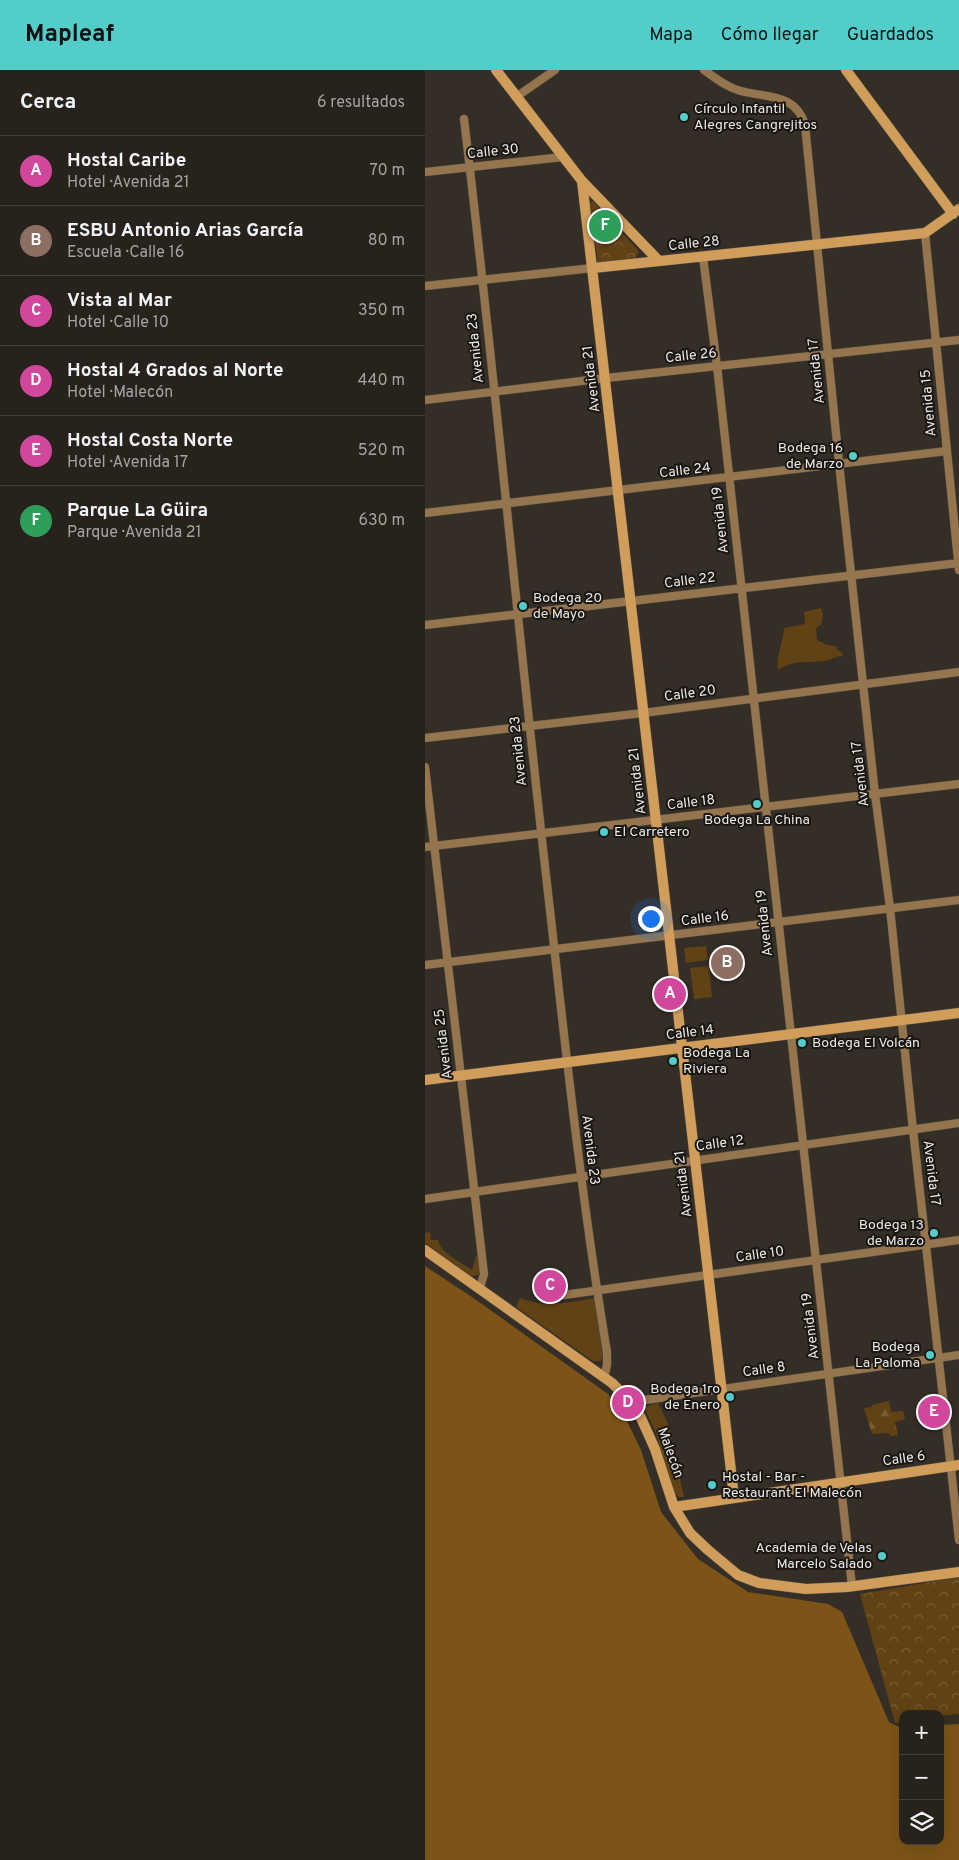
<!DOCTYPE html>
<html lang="es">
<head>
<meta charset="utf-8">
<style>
	:root { --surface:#27221c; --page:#2f2a25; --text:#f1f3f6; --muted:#a4a4a3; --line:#433f3b; --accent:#53cdca }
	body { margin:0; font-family:Overpass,sans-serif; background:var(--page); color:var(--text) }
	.controls { position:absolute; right:15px; bottom:15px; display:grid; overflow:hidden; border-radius:10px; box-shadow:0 5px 20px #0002 }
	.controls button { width:45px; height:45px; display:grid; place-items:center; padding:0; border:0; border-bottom:1px solid var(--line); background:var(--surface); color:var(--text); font:25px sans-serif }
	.you { position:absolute; left:225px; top:848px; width:18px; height:18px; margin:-12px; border:4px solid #fff; border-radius:50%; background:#1a73e8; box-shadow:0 0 0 8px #1a73e833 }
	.badge { display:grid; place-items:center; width:32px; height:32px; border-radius:50%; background:var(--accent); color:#fff; font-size:16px; font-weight:700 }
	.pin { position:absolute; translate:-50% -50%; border:2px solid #fff; box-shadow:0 1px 5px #0006 }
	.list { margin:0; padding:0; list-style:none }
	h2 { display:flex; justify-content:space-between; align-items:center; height:65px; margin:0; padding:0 20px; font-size:21px }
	h2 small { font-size:16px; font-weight:400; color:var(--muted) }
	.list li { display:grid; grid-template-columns:32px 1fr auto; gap:15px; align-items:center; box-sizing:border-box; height:70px; padding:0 20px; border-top:1px solid var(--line) }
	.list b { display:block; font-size:19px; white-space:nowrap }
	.list p { margin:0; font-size:16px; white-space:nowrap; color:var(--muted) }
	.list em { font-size:16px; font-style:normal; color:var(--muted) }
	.icon { flex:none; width:28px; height:28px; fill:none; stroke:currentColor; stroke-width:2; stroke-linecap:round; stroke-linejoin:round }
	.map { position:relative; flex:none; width:534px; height:1790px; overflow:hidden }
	header { display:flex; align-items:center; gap:30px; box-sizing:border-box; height:70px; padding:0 25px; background:var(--accent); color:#111 }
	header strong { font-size:24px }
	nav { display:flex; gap:28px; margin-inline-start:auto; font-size:18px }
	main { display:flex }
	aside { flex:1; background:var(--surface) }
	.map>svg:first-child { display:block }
	.grass { fill:#614215 }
	.forest { fill:url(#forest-firs) }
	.park { fill:url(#park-crowns) }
	.water { fill:#7d5417 }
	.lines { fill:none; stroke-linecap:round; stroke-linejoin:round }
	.street-casing { stroke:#514c44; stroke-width:9 }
	.secondary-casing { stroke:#514c44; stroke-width:11 }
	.street { stroke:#95754d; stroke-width:8 }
	.secondary { stroke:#d09d5a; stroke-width:10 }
	.poi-dot { fill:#53cdca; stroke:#191613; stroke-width:2 }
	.labels { text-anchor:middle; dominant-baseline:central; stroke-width:4; stroke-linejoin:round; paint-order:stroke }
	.poi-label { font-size:14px; fill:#ece8e3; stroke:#191613; text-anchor:start }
	.street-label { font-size:14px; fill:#ece8e3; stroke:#191613 }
</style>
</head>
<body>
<header>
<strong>Mapleaf</strong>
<nav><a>Mapa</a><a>Cómo llegar</a><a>Guardados</a></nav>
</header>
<main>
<aside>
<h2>Cerca<small>6 resultados</small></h2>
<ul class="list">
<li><span class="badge" style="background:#d1479c">A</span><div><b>Hostal Caribe</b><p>Hotel · Avenida 21</p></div><em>70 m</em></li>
<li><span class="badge" style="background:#8d6e63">B</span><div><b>ESBU Antonio Arias García</b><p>Escuela · Calle 16</p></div><em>80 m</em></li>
<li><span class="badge" style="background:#d1479c">C</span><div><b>Vista al Mar</b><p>Hotel · Calle 10</p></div><em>350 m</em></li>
<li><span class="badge" style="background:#d1479c">D</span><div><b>Hostal 4 Grados al Norte</b><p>Hotel · Malecón</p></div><em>440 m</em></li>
<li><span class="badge" style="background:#d1479c">E</span><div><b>Hostal Costa Norte</b><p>Hotel · Avenida 17</p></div><em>520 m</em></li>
<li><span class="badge" style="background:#2e9e5b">F</span><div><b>Parque La Güira</b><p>Parque · Avenida 21</p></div><em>630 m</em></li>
</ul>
</aside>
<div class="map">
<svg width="534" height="1790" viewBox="0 0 534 1790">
	<defs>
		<pattern id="forest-firs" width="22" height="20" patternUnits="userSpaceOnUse" patternTransform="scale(1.25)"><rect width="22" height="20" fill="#614215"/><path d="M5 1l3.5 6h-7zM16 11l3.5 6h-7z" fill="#785d37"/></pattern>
		<pattern id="park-crowns" width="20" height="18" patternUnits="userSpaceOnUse" patternTransform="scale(1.25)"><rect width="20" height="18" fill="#614215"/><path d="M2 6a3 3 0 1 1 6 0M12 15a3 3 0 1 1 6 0" fill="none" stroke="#785d37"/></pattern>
	</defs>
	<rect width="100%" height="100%" fill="#342e26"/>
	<path class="grass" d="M396,538L398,545L396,555L391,558L392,570L402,575L411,576L412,580L417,582L418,586C411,586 406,590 399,591C383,593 366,590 353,600C351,586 358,572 359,558L380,554L379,542Z
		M281,876L283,890L261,893L259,878Z
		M284,896L287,927L269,929L265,898Z
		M5,1162L6,1170H13C16,1184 36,1192 47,1200L51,1186L55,1188L54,1205L48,1206L45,1205L0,1173V1163Z
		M95,1228C124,1239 142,1232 171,1228L178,1283L176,1291H168L91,1237Z
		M233,1333L244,1356L259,1427H254L248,1422L231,1363L219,1337Z"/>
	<path class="forest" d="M464,1331L466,1342L478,1341L480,1349L470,1352L473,1365L466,1366L463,1363L447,1364L439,1338L447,1337V1335Z"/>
	<path class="park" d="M168,131L212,179L214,183L209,189L173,193L165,133Z
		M534,1507V1644L515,1646V1644H478V1652L470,1653L435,1524Z"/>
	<path class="water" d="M0,1196L47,1227L183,1324L201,1349L216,1380L236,1442L273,1489L323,1522L403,1534L417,1542L464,1652L478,1659V1771H515V1655L534,1654V1790H0Z"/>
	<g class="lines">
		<g class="street-casing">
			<path id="street" d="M279,0C290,8 303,18 316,21C341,28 371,23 380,55L414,393L450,724L465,838L488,1060L534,1470
				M91,27L130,0
				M39,49C71,315 95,582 126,849C142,993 158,1138 182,1282V1295L179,1308
				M0,102L138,87
				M500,163L534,500
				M278,187L292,296L427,1516
				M0,216L168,198
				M0,330L181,308L534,270
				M0,443L522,381
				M0,555L534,493
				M0,668L218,643L534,602
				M0,697L59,1204L55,1218
				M0,777L534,714
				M0,895L534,830
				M0,1129L534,1053
				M139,1225L534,1170
				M206,1332L534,1285"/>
		</g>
		<g class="secondary-casing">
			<path id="secondary" d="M71,0L157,111L234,191
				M421,0L528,144
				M157,111L309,1427
				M168,198L500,163L534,139
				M0,1010L534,943
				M0,1180L187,1313L206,1332L216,1348L230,1379L249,1437L265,1463L283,1480L313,1505L334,1513L381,1519L422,1517L534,1502
				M249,1437L534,1395"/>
		</g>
		<use href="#street" class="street"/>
		<use href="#secondary" class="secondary"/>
	</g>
	<g class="poi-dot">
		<circle cx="259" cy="47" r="5"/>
		<circle cx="428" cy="386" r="5"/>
		<circle cx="98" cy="536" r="5"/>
		<circle cx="332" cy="734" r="5"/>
		<circle cx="179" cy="762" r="5"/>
		<circle cx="377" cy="973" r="5"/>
		<circle cx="248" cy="991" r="5"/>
		<circle cx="509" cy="1163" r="5"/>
		<circle cx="505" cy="1285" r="5"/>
		<circle cx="305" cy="1327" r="5"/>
		<circle cx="287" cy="1415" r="5"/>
		<circle cx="457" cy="1486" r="5"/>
	</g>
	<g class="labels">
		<g class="poi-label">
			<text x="269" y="39">Círculo Infantil<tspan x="269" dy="16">Alegres Cangrejitos</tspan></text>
			<text x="418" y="378" text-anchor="end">Bodega 16<tspan x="418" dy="16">de Marzo</tspan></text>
			<text x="108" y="528">Bodega 20<tspan x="108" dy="16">de Mayo</tspan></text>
			<text x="332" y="750" text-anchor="middle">Bodega La China</text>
			<text x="189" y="762">El Carretero</text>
			<text x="387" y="973">Bodega El Volcán</text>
			<text x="258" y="983">Bodega La<tspan x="258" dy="16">Riviera</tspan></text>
			<text x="499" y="1155" text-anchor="end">Bodega 13<tspan x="499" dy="16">de Marzo</tspan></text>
			<text x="495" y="1277" text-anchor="end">Bodega<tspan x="495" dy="16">La Paloma</tspan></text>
			<text x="295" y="1319" text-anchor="end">Bodega 1ro<tspan x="295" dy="16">de Enero</tspan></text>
			<text x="297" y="1407">Hostal - Bar -<tspan x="297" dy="16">Restaurant El Malecón</tspan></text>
			<text x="447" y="1478" text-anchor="end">Academia de Velas<tspan x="447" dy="16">Marcelo Salado</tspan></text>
		</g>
		<g class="street-label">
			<text transform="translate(68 82) rotate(-6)">Calle 30</text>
			<text transform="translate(269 174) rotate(-6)">Calle 28</text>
			<text transform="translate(51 278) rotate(-96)">Avenida 23</text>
			<text transform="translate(266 286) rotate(-6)">Calle 26</text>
			<text transform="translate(392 301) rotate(-96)">Avenida 17</text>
			<text transform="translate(167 309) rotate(-97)">Avenida 21</text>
			<text transform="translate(504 333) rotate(-95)">Avenida 15</text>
			<text transform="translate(260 401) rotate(-7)">Calle 24</text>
			<text transform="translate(296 450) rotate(-96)">Avenida 19</text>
			<text transform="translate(265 511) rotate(-7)">Calle 22</text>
			<text transform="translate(265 624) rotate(-8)">Calle 20</text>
			<text transform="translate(94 681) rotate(-96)">Avenida 23</text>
			<text transform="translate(436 704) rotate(-97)">Avenida 17</text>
			<text transform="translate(213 711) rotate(-97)">Avenida 21</text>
			<text transform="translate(266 733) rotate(-7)">Calle 18</text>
			<text transform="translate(280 849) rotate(-7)">Calle 16</text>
			<text transform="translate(340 853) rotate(-96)">Avenida 19</text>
			<text transform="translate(265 963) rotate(-7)">Calle 14</text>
			<text transform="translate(19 974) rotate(-97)">Avenida 25</text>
			<text transform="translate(295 1074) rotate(-8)">Calle 12</text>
			<text transform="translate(165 1080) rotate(83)">Avenida 23</text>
			<text transform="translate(506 1103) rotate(83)">Avenida 17</text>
			<text transform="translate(259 1114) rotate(-97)">Avenida 21</text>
			<text transform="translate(335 1185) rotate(-8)">Calle 10</text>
			<text transform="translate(386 1256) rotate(-97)">Avenida 19</text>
			<text transform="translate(339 1300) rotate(-8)">Calle 8</text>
			<text transform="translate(245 1383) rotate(70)">Malecón</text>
			<text transform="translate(479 1389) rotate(-8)">Calle 6</text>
		</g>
	</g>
</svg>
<div class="controls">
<button>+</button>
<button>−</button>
<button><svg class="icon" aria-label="layers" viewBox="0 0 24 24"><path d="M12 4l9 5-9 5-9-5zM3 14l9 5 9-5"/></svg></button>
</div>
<div class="you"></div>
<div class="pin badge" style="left:245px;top:924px;background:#d1479c">A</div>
<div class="pin badge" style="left:302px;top:893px;background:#8d6e63">B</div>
<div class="pin badge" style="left:125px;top:1216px;background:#d1479c">C</div>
<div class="pin badge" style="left:203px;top:1333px;background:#d1479c">D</div>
<div class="pin badge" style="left:509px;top:1342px;background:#d1479c">E</div>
<div class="pin badge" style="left:180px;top:156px;background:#2e9e5b">F</div>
</div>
</main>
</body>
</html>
